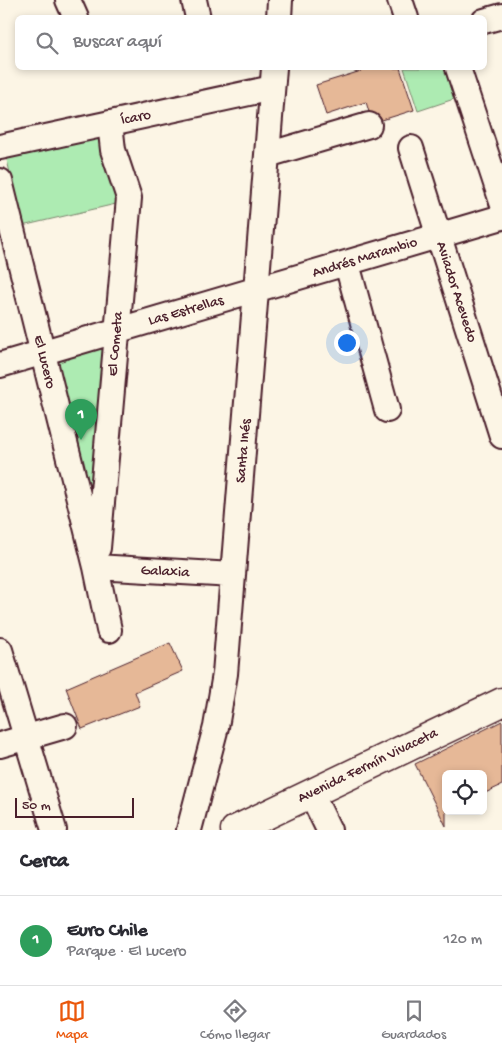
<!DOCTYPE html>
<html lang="es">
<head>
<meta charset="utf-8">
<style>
	:root { --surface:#fff; --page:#f7f7f7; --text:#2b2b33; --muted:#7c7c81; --line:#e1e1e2; --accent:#ea580c }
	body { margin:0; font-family:"Gochi Hand",sans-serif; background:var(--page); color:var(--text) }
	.controls { position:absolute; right:15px; bottom:15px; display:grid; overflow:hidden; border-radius:8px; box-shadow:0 2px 8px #0003 }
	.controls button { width:45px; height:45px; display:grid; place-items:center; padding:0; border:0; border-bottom:1px solid var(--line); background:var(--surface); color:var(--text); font:25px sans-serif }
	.scale { position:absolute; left:15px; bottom:12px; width:119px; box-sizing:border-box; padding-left:5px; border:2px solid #4a1f2b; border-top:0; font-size:14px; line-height:18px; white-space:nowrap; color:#4a1f2b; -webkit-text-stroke:4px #fcf5e5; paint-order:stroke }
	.you { position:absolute; left:346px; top:342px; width:18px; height:18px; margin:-12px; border:4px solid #fff; border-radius:50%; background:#1a73e8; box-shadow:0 0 0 8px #1a73e833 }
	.badge { display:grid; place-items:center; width:32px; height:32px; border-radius:50%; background:var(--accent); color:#fff; font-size:16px; font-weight:700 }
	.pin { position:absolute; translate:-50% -41px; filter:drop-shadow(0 1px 2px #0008) }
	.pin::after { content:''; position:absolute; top:26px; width:18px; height:15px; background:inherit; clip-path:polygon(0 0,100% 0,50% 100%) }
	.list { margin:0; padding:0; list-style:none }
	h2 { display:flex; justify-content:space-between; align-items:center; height:65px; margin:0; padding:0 20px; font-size:21px }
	h2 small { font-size:16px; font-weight:400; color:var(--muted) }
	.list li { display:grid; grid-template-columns:32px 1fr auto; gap:15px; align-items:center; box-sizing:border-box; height:90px; padding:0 20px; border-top:1px solid var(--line) }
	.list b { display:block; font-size:19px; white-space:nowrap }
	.list p { margin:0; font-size:16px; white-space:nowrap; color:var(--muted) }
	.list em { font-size:16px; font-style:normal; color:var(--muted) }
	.icon { flex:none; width:28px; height:28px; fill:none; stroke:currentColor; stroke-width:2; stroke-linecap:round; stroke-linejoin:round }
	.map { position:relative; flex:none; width:502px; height:830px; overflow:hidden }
	.search { position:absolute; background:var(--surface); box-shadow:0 2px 8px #0003; left:15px; right:15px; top:15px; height:55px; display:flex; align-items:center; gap:12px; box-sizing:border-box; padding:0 18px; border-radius:8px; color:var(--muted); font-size:19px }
	.sheet { height:155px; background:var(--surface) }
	nav { display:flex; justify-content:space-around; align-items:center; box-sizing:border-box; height:70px; border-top:1px solid var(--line); background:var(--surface); font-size:14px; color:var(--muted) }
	nav a { display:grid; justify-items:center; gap:2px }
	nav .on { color:var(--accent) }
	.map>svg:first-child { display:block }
	.green { fill:#adebb2; stroke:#7c856e }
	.building { fill:#e6b897; stroke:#4a1f2b }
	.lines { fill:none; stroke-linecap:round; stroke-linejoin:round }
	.minor-casing { stroke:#4a1f2b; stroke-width:28 }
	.major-casing { stroke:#4a1f2b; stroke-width:31 }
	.minor { stroke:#fcf5e5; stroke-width:24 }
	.major { stroke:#fcf5e5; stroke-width:28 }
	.labels { text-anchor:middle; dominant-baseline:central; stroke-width:5; stroke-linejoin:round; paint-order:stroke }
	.street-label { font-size:15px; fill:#4a1f2b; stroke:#fcf5e5 }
</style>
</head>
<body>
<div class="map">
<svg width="502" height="830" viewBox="0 0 502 830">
	<rect width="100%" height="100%" fill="#fcf5e5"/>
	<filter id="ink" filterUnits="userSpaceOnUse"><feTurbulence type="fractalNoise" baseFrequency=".02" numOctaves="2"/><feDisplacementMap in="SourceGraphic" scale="10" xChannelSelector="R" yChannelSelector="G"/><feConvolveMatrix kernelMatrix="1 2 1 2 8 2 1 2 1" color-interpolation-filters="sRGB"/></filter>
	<g filter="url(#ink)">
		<path class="green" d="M404,68H444L454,99L418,111Z
			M102,128L120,203L22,226L5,151Z
			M109,346L87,516L47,365Z"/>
		<path class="building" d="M360,68H400L414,110L382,120L378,115L369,112L366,102L326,115L316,85L361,71Z
			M170,643L183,671L135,692L140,706L82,729L66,688Z
			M502,721V785L483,794V774H446V826L415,764Z"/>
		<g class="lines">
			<g class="minor-casing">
				<path id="minor" d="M68,0L76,18
					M194,0L198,18
					M400,0L406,18
					M279,18L280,0
					M484,21L502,16
					M458,68L502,202
					M0,147L272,88
					M411,148L502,436
					M267,155L369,125
					M0,181L96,567L109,630
					M347,264L387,410
					M0,365L502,217
					M98,548L129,198L113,150L110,123
					M96,567L233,575
					M0,650L54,830
					M0,745L65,726
					M311,793L329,830
					M189,830L216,727L225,674L274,68"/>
			</g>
			<g class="major-casing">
				<path id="major" d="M235,830L502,702"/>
			</g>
			<use href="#minor" class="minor"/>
			<use href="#major" class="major"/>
		</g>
	</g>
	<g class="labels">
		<g class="street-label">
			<text transform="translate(136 118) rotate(-11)">Ícaro</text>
			<text transform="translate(365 258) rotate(-17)">Andrés Marambio</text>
			<text transform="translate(456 292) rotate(72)">Aviador Acevedo</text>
			<text transform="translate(186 311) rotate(-16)">Las Estrellas</text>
			<text transform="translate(116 344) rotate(-85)">El Cometa</text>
			<text transform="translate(44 362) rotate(76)">El Lucero</text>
			<text transform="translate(244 451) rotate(-85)">Santa Inés</text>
			<text transform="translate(165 572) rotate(3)">Galaxia</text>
			<text transform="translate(368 766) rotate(-26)">Avenida Fermín Vivaceta</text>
		</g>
	</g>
</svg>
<div class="controls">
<button><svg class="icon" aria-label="locate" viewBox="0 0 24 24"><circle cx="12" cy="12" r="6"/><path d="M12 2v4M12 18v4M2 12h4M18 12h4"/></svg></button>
</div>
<div class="scale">50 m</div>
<div class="you"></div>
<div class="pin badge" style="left:81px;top:440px;background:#2e9e5b">1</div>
<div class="search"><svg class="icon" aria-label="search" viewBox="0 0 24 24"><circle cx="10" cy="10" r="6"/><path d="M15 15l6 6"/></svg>Buscar aquí</div>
</div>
<section class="sheet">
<h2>Cerca<small></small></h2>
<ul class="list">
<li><span class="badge" style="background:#2e9e5b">1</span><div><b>Euro Chile</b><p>Parque · El Lucero</p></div><em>120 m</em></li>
</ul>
</section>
<nav>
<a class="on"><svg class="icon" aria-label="map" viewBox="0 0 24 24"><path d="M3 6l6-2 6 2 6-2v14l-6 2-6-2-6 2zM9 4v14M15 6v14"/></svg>Mapa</a>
<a><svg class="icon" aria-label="directions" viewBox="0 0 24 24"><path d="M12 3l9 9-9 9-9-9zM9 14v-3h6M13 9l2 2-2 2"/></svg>Cómo llegar</a>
<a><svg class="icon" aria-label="saved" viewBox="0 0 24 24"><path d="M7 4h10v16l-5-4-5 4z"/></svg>Guardados</a>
</nav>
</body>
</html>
